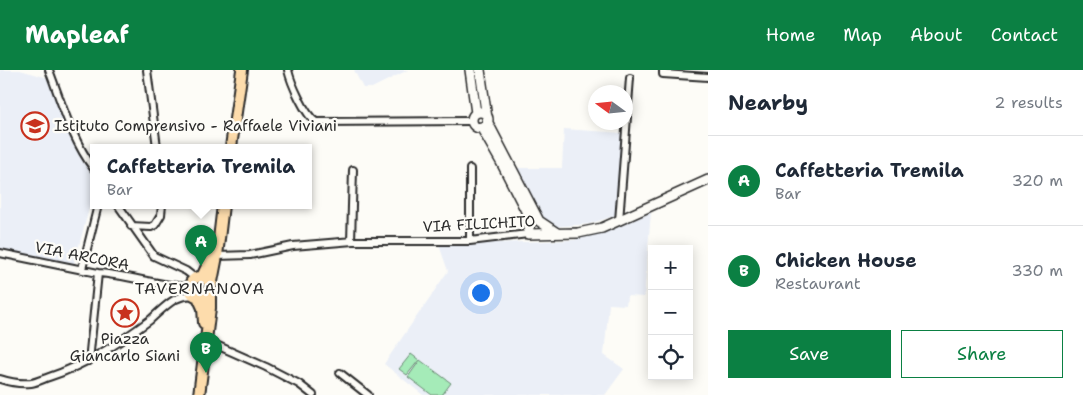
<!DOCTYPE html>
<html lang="en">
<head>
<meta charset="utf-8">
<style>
	:root { --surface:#fff; --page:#f2f2f3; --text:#1f2937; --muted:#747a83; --line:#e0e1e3; --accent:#0b8043 }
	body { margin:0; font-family:"Shantell Sans",sans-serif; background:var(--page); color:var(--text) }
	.controls { position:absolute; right:15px; bottom:15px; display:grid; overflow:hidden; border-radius:0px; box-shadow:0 2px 12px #0003 }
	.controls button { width:45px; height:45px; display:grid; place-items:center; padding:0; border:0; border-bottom:1px solid var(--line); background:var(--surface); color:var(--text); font:25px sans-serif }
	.compass { position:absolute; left:588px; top:15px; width:45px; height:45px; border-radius:50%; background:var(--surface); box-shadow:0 2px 12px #0003; rotate:285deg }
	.you { position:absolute; left:480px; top:222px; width:18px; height:18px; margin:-12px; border:4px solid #fff; border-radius:50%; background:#1a73e8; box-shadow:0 0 0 8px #1a73e833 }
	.badge { display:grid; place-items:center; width:32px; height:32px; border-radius:50%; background:var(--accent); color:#fff; font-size:16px; font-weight:700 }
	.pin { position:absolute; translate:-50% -41px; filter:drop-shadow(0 1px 2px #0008) }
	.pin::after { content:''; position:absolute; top:26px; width:18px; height:15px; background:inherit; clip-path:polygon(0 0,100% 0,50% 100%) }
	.popup { position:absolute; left:90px; top:74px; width:222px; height:65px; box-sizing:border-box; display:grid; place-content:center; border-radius:0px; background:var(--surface); filter:drop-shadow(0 1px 4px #0005); font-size:16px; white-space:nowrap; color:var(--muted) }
	.popup b { font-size:19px; color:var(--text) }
	.popup::after { content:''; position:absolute; left:50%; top:100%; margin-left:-10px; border:10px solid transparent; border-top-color:var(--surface) }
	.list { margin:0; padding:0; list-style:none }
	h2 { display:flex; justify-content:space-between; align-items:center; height:65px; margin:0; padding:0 20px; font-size:21px }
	h2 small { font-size:16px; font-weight:400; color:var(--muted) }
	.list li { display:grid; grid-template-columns:32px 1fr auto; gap:15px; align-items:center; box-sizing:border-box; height:90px; padding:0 20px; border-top:1px solid var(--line) }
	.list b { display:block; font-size:19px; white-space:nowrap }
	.list p { margin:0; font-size:16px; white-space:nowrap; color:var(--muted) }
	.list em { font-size:16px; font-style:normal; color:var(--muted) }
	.actions { display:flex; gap:10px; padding:15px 20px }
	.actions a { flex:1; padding:11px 0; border:1px solid var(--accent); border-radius:0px; text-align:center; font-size:18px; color:var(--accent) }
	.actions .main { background:var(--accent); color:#fff }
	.icon { flex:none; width:28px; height:28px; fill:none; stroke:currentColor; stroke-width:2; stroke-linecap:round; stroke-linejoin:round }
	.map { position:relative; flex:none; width:708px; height:325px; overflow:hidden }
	header { display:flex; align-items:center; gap:30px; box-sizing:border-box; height:70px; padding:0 25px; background:var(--accent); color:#fff }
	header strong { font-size:24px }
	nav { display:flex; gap:28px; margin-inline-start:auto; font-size:18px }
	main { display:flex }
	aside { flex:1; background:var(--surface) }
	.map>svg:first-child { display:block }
	.built { fill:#ebeff7 }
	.pitch { fill:#a5ebb8; stroke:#688b72 }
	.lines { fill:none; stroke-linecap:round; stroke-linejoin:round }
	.street-casing { stroke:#2b2b2b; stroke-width:10 }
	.secondary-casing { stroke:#2b2b2b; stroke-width:12 }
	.primary-casing { stroke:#2b2b2b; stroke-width:14 }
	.street { stroke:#fdfcf7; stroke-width:6 }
	.secondary { stroke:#fdfcf7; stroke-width:9 }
	.primary { stroke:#fddcac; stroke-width:10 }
	.labels { text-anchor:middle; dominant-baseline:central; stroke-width:4.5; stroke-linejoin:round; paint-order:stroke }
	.poi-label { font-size:15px; fill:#2b2b2b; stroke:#fdfcf7; text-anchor:start }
	.street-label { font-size:15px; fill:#2b2b2b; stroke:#fdfcf7 }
	.neighbourhood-label { font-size:16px; letter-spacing:1px; fill:#2b2b2b; stroke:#fdfcf7 }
</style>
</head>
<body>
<header>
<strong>Mapleaf</strong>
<nav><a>Home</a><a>Map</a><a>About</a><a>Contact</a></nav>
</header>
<main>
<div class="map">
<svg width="708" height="325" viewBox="0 0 708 325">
	<rect width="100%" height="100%" fill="#fdfcf7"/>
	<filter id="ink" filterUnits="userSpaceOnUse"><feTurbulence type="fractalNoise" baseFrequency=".02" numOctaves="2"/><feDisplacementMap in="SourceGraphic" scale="10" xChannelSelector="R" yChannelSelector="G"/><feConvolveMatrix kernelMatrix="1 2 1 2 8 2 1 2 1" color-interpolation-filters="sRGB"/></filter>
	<g filter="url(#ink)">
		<path class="built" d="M0,0H20L52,9L81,83L83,92L93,106V124L74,194L0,179Z
			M354,0H408L372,18H363Z
			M564,59L622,63L617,145L589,154L551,157L540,148L516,98H562Z
			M651,142L644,227L627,226L626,235L609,234L604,285L624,299L605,325H423L384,294L448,201L439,175L574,170L617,158Z"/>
		<path class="pitch" d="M411,284L419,290L407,305L399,299Z
			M420,290L451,313L442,325H432L408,307Z"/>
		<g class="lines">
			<g class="street-casing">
				<path id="street" d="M49,0C62,34 72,70 94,99
					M147,0L157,77
					M288,0C291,13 305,45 316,52L472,51
					M663,0V4L708,7
					M470,99V171
					M118,135L154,186L186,201L195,208
					M619,151L630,8
					M131,156L151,157L155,155L161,145L162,135
					M351,171L353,100
					M0,183L98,203C129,205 159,216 190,217
					M217,186L250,185L293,176L353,171H470L528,164
					M82,199L98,135
					M205,270L266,297L299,314L313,325
					M89,291L98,203
					M340,303L368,325
					M0,309C9,312 21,314 31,313C37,312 43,309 49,307C86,295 119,273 150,250C164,238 176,222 196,226"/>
			</g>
			<g class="secondary-casing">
				<path id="secondary" d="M470,0L476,43
					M480,0L487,48
					M472 50a8 8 0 1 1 16 0a8 8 0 1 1-16 0Z
					M487,51L539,151L557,163
					M481,57L501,92L526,141L530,152L528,164L578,163L602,158L708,110"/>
			</g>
			<g class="primary-casing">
				<path id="primary" d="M231,77L242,0
					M190 217a10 10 0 1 1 20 0a10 10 0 1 1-20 0Z
					M202,207L212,185
					M211,217L217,186L223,135
					M198,227L203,238L204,253
					M199,325L210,238V220"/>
			</g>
			<use href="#street" class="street"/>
			<use href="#secondary" class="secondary"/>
			<use href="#primary" class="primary"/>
		</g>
	</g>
	<defs>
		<g id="school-ring" transform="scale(1.4375)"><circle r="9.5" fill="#fdfcf7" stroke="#c8321e" stroke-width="1.5"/><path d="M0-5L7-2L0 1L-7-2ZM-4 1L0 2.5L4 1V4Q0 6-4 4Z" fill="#c8321e"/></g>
		<g id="sight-ring" transform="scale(1.4375)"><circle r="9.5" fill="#fdfcf7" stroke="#c8321e" stroke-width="1.5"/><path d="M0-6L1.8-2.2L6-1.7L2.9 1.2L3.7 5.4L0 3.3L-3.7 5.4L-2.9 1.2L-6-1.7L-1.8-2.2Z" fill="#c8321e"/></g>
	</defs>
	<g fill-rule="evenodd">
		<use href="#school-ring" x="35" y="56"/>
		<use href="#sight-ring" x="125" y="243"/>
	</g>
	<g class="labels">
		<g class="poi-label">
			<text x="54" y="56">Istituto Comprensivo - Raffaele Viviani</text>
			<text x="125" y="269" text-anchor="middle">Piazza<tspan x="125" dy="17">Giancarlo Siani</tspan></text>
		</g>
		<g class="street-label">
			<text transform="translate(479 154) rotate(-3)">VIA FILICHITO</text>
			<text transform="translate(82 186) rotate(11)">VIA ARCORA</text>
		</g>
		<g class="neighbourhood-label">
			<text x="200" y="218">TAVERNANOVA</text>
		</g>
	</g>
</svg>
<div class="controls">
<button>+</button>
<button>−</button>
<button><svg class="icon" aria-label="locate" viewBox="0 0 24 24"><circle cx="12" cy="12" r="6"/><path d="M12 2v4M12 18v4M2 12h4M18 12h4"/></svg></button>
</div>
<svg class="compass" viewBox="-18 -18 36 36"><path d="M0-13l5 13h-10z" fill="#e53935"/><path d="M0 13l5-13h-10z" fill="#747a83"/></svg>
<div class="you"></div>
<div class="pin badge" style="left:201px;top:196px">A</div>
<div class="popup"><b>Caffetteria Tremila</b>Bar</div>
<div class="pin badge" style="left:206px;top:303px">B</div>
</div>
<aside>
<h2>Nearby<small>2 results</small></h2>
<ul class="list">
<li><span class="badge">A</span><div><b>Caffetteria Tremila</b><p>Bar</p></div><em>320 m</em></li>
<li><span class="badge">B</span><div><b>Chicken House</b><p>Restaurant</p></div><em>330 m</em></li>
</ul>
<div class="actions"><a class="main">Save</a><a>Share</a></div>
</aside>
</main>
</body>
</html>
